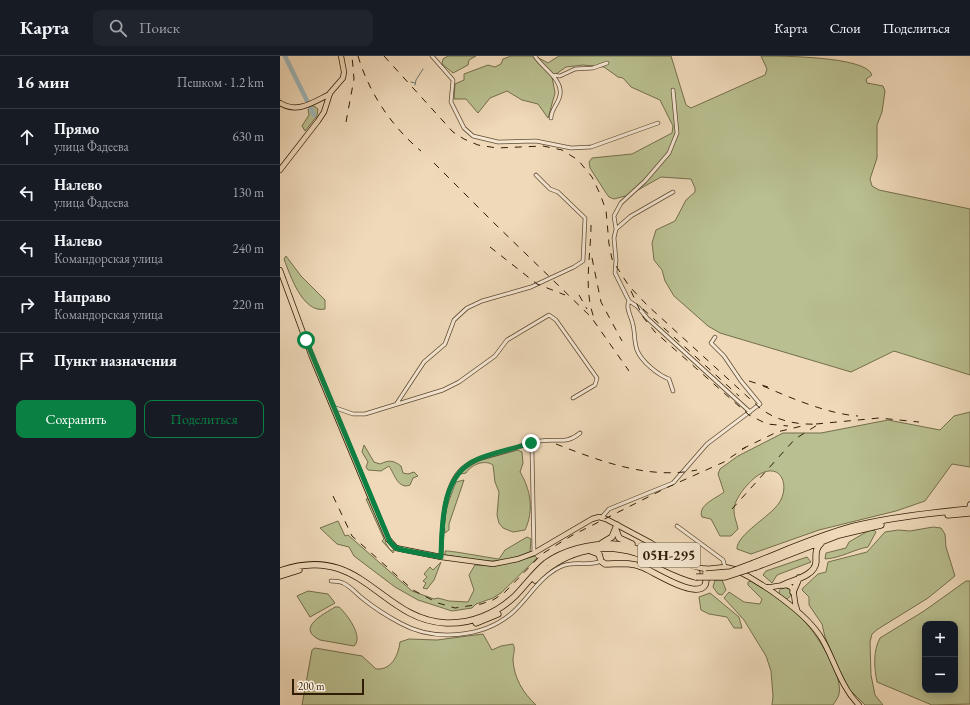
<!DOCTYPE html>
<html lang="ru">
<head>
<meta charset="utf-8">
<style>
	:root { --surface:#171b24; --page:#20242c; --text:#f1f3f6; --muted:#9ea1a6; --line:#363941; --accent:#0b8043 }
	body { margin:0; font-family:"EB Garamond",serif; background:var(--page); color:var(--text) }
	.controls { position:absolute; right:12px; bottom:12px; display:grid; overflow:hidden; border-radius:8px; box-shadow:0 2px 10px #0003 }
	.controls button { width:36px; height:36px; display:grid; place-items:center; padding:0; border:0; border-bottom:1px solid var(--line); background:var(--surface); color:var(--text); font:20px sans-serif }
	.scale { position:absolute; left:12px; bottom:10px; width:72px; box-sizing:border-box; padding-left:4px; border:2px solid #2f1d06; border-top:0; font-size:11px; line-height:14px; white-space:nowrap; color:#2f1d06; -webkit-text-stroke:3px #f5e6d2; paint-order:stroke }
	.stop { position:absolute; width:12px; height:12px; margin:-9px; border:3px solid #0b8043; border-radius:50%; background:#fff }
	.stop.end { background:#0b8043; border-color:#fff; box-shadow:0 1px 4px #0008 }
	.list { margin:0; padding:0; list-style:none }
	h2 { display:flex; justify-content:space-between; align-items:center; height:52px; margin:0; padding:0 16px; font-size:17px }
	h2 small { font-size:13px; font-weight:400; color:var(--muted) }
	.list li { display:grid; grid-template-columns:26px 1fr auto; gap:12px; align-items:center; box-sizing:border-box; height:56px; padding:0 16px; border-top:1px solid var(--line) }
	.list b { display:block; font-size:15px; white-space:nowrap }
	.list p { margin:0; font-size:13px; white-space:nowrap; color:var(--muted) }
	.list em { font-size:13px; font-style:normal; color:var(--muted) }
	.actions { display:flex; gap:8px; padding:12px 16px }
	.actions a { flex:1; padding:9px 0; border:1px solid var(--accent); border-radius:8px; text-align:center; font-size:14px; color:var(--accent) }
	.actions .main { background:var(--accent); color:#fff }
	.icon { flex:none; width:22px; height:22px; fill:none; stroke:currentColor; stroke-width:2; stroke-linecap:round; stroke-linejoin:round }
	.map { position:relative; flex:none; width:690px; height:649px; overflow:hidden }
	header { display:flex; align-items:center; gap:24px; box-sizing:border-box; height:56px; padding:0 20px; background:var(--surface); border-bottom:1px solid var(--line) }
	header strong { font-size:19px }
	nav { display:flex; gap:22px; margin-inline-start:auto; font-size:14px }
	.search { width:280px; height:36px; background:var(--page); display:flex; align-items:center; gap:10px; box-sizing:border-box; padding:0 14px; border-radius:8px; color:var(--muted); font-size:15px }
	main { display:flex }
	aside { flex:1; background:var(--surface) }
	.map>svg:first-child { display:block }
	.green { fill:#b9bf90; stroke:#746e4b; fill-rule:evenodd }
	.lines { fill:none; stroke-linecap:round; stroke-linejoin:round }
	.stream { stroke:#727972; stroke-width:1 }
	.river { stroke:#9fb7ba; stroke-width:4.5 }
	.street-casing { stroke:#5f4c33; stroke-width:4.5 }
	.secondary-casing { stroke:#2f1d06; stroke-width:5.5 }
	.primary-casing { stroke:#2f1d06; stroke-width:6 }
	.highway-casing { stroke:#2f1d06; stroke-width:7 }
	.street { stroke:#f5e6d2; stroke-width:3 }
	.secondary { stroke:#f5e6d2; stroke-width:4 }
	.primary { stroke:#efd9b9; stroke-width:4.5 }
	.highway { stroke:#efd9b9; stroke-width:5.5 }
	.rail { stroke:#2f1d06; stroke-width:1; stroke-dasharray:7 7; stroke-linecap:butt }
	.highway-bridge-casing { stroke:#2f1d06; stroke-width:7; stroke-linecap:butt }
	.highway-bridge { stroke:#efd9b9; stroke-width:5.5 }
	.route { stroke:#0b8043; stroke-width:5 }
	.labels { text-anchor:middle; dominant-baseline:central; stroke-width:4; stroke-linejoin:round; paint-order:stroke }
	.shield { fill:#f5e6d2; stroke:#6a5943; stroke-width:1 }
	.shield-label { font-size:14px; font-weight:bold; fill:#2f1d06 }
</style>
</head>
<body>
<header>
<strong>Карта</strong>
<div class="search"><svg class="icon" aria-label="search" viewBox="0 0 24 24"><circle cx="10" cy="10" r="6"/><path d="M15 15l6 6"/></svg>Поиск</div>
<nav><a>Карта</a><a>Слои</a><a>Поделиться</a></nav>
</header>
<main>
<aside>
<h2>16 мин<small>Пешком · 1.2 km</small></h2>
<ul class="list">
<li><svg class="icon" aria-label="ahead" viewBox="0 0 24 24"><path d="M12 20V5M6 11l6-6 6 6"/></svg><div><b>Прямо</b><p>улица Фадеева</p></div><em>630 m</em></li>
<li><svg class="icon" aria-label="left" viewBox="0 0 24 24"><path d="M17 20v-9H6M10 6l-5 5 5 5"/></svg><div><b>Налево</b><p>улица Фадеева</p></div><em>130 m</em></li>
<li><svg class="icon" aria-label="left" viewBox="0 0 24 24"><path d="M17 20v-9H6M10 6l-5 5 5 5"/></svg><div><b>Налево</b><p>Командорская улица</p></div><em>240 m</em></li>
<li><svg class="icon" aria-label="right" viewBox="0 0 24 24"><path d="M7 20v-9h11M14 6l5 5-5 5"/></svg><div><b>Направо</b><p>Командорская улица</p></div><em>220 m</em></li>
<li><svg class="icon" aria-label="arrive" viewBox="0 0 24 24"><path d="M6 21V4h12l-3 4 3 4H6"/></svg><div><b>Пункт назначения</b></div></li>
</ul>
<div class="actions"><a class="main">Сохранить</a><a>Поделиться</a></div>
</aside>
<div class="map">
<svg width="690" height="649" viewBox="0 0 690 649">
	<rect width="100%" height="100%" fill="#efd9b9"/>
	<filter id="stains"><feTurbulence type="fractalNoise" baseFrequency=".005" numOctaves="4"/><feColorMatrix values="0 0 0 0 .2 0 0 0 0 .09 0 0 0 0 .02 0 0 0 .5 -.17"/></filter>
	<radialGradient id="worn" r=".72"><stop offset=".6" stop-color="#630" stop-opacity="0"/><stop offset="1" stop-color="#630" stop-opacity=".3"/></radialGradient>
	<path class="green" d="M168,0H196L189,4L188,9L173,17L162,8L163,3Z
		M231,0H255L268,7L279,0H391L406,49L411,52L485,19L487,13L481,0C500,0 586,0 592,19L586,23L587,27L603,30L605,35L602,56L597,69V102L590,123L592,130L599,134L690,153V319L614,295L571,316L440,277L428,270L394,240L385,225L382,214L374,204L372,187L376,174L395,165L406,144L415,136V132L411,123L381,121L349,139L334,143L329,141L326,137L310,112L309,106L312,102L352,98L392,77L393,70L380,44L351,31L343,22L338,21L324,11L303,9L286,11L272,21L275,37L268,62L258,48L242,44L227,35L210,42L198,57L186,43H174L175,28L184,24V18L208,9L215,11L221,8L223,3Z
		M34,50L38,53L37,60L25,75L22,70L29,59L28,53Z
		M6,200L21,220L45,244V253C23,258 10,219 4,203Z
		M690,356V411L672,408L645,445L616,455L539,474L471,498L457,493C456,479 491,460 499,447C510,431 502,406 480,418C470,424 453,443 454,455C454,461 457,467 458,473L451,480H440L431,463L422,461C417,449 437,442 444,436L438,418L440,413L458,400L503,377H541L608,364L660,374L674,360Z
		M84,389L94,406L100,408C109,404 113,404 121,410L123,417L128,418L134,416L138,420L133,422L130,429C118,434 114,417 109,410L101,415L88,414L86,411L88,406L82,396Z
		M238,394L242,396L243,407L240,416C251,434 254,455 245,474L233,476L223,472L219,467L217,459L219,436L215,426L213,409C204,403 191,409 186,417L181,418V416L198,405Z
		M184,424L169,468V474L165,477C162,461 170,441 176,426Z
		M87,437L108,484L105,486L110,494L114,495L113,497L102,485L104,483L86,443H88Z
		M58,465L65,480L68,479L132,535L154,543L158,542L169,545L188,546L194,534L189,519L195,509L214,510L255,500L257,502L221,537L213,542L196,548L192,552L172,555L138,544L115,531L74,500L69,491L57,488L40,472Z
		M653,471L661,472L665,478L666,491L675,520L648,542L598,573L592,578L590,586L591,619L595,639L603,649H585L570,634L559,613L545,581L542,568L529,549V541L522,534L523,532L538,518L546,516L548,506L587,496L605,476L618,474L630,475Z
		M588,475L594,474L596,476L588,491C575,493 561,502 545,503L546,497L566,492L569,486Z
		M247,481L251,483L250,496C217,511 199,504 165,499V495C168,494 210,502 219,503L225,494Z
		M527,501L531,506L497,519L492,527L483,519L486,515Z
		M161,506L154,524L147,533L143,532L146,527L143,525L147,521L144,518L150,511L153,514Z
		M435,524H442L446,534L442,539L438,538L433,531Z
		M471,525C486,535 503,544 516,556C531,569 564,618 559,638C558,642 555,646 553,649H492L493,640L491,615L486,600L464,564L444,542L449,536L464,546L480,548L482,543L468,529V526Z
		M686,525H690V648L652,649L597,626C594,611 593,595 600,582L644,555ZM645,568H675V634H645Z
		M499 537a6 6 0 1 1 12 0a6 6 0 1 1-12 0Z
		M28,535L48,538L55,547L30,561L17,540Z
		M430,537L459,561L462,572H454L447,561L429,558L421,554L419,541Z
		M55,551H59C67,558 84,581 74,590L40,584C15,572 44,558 55,551Z
		M203,578L212,594L221,590L233,588C236,593 233,598 233,604C234,622 243,637 256,649H22L32,594L35,592L82,600L96,613C111,614 118,601 120,586L129,583L157,584Z"/>
	<g class="lines">
		<path class="stream" d="M131,26L135,27
			M135,29L136,24L143,13"/>
		<path class="river" d="M5,0L34,59"/>
		<g class="street-casing">
			<path id="street" d="M152,0L173,24L171,46L184,72L193,80L218,86L256,85L291,92L311,91L378,67
				M255,0C262,12 283,23 280,39C279,47 271,53 271,62
				M272,19L280,20L295,13L313,12L327,7
				M336,173L334,160L341,147L365,125L389,97L397,77L393,34
				M349,245L335,217L336,204L334,182L336,173L351,160L393,136
				M393,335L389,323C378,319 361,305 357,294C354,286 355,277 353,269C352,262 345,252 349,245L358,251L367,262L470,356
				M117,347L144,306L165,288L174,264L187,252L202,245L251,231L294,211L303,205L305,162L278,136L270,133L256,119
				M53,351L73,358H85L163,334L179,326L215,300L227,284L269,259L276,264L317,322L315,329L293,342
				M249,387L252,395L254,497
				M322,461L329,453L393,427L427,388L480,348L461,325L444,300L431,287L435,281
				M397,470L443,504L445,511
				M161,501C162,476 162,429 183,412C194,403 208,400 222,396C235,393 247,387 260,385C277,382 286,389 300,377
				M51,525C55,525 59,525 63,527C70,530 76,537 82,542C93,551 107,560 120,567C154,586 203,582 232,557C249,542 259,521 280,511C293,504 310,511 321,505"/>
		</g>
		<g class="secondary-casing">
			<path id="secondary" d="M690,448L689,453L690,449"/>
		</g>
		<g class="primary-casing">
			<path id="primary" d="M0,47C18,58 33,46 50,38
				M0,114L38,65L44,56L50,37L63,22L64,16L61,0
				M0,214L32,301L94,450L108,483L116,492L161,501L213,508L238,503L254,497L312,463L319,461L326,463L371,487L405,509L426,513L445,511L454,513C481,526 527,557 542,583C555,605 560,630 579,649
				M486,531C493,533 509,524 513,534C515,540 514,547 517,553"/>
		</g>
		<g class="highway-casing">
			<path id="highway" d="M668,459L690,457
				M336,474L339,482L352,488
				M322,487L332,481L337,469
				M311,495L319,498L321,505L325,508C338,508 350,506 362,511C373,515 416,544 425,529C427,525 426,517 426,513
				M474,507C507,494 540,479 575,470C612,461 652,457 690,453
				M476,511L559,479L601,469
				M0,515C82,486 100,564 166,567C191,568 216,558 235,540C245,530 254,517 266,507C284,494 309,488 332,488C363,489 387,510 417,517
				M0,520L19,514
				M255,524C281,497 319,485 356,497C377,503 394,516 416,521
				M503,529C513,524 535,520 536,506C536,497 535,493 542,486
				M513,536L519,522
				M196,567L218,558"/>
		</g>
		<use href="#street" class="street"/>
		<use href="#secondary" class="secondary"/>
		<use href="#primary" class="primary"/>
		<use href="#highway" class="highway"/>
		<path class="rail" d="M78,0C89,37 112,71 141,95
			M104,0L173,76L184,83L198,89L217,92L263,90L282,94L298,104L312,121L320,138L326,154L329,188L332,203L336,210L349,230L367,249L481,353C499,366 519,369 540,368
			M66,66L74,23L72,0
			M154,107L213,166L311,261L349,315
			M311,169C311,199 303,232 314,262
			M210,191L257,228L285,239
			M312,202L321,246L342,285
			M351,235L363,261L375,276L469,359L487,368L508,370
			M299,239L307,253
			M363,253L459,340
			M469,325L488,331
			M483,330C511,342 548,358 578,360
			M536,368L599,362L639,366
			M276,388C320,405 369,424 417,414
			M462,393L497,376L522,370
			M53,440L72,480L133,534L158,547L175,552L201,548L213,544L224,537L262,498L291,480L386,432L444,406L466,391
			M452,453L515,383L539,368"/>
		<g class="highway-bridge-casing">
			<path id="highway-bridge" d="M426,518L450,516L474,507
				M416,521H445L476,511"/>
		</g>
		<use href="#highway-bridge" class="highway-bridge"/>
	</g>
	<g class="lines">
		<path class="route" d="M26,284L110,486L116,492L123,494L161,501C162,468 161,418 198,403C215,396 233,393 251,387"/>
	</g>
	<g class="labels">
		<rect class="shield" x="358" y="487" width="62" height="24" rx="3"/>
		<g class="shield-label">
			<text x="389" y="499">05Н-295</text>
		</g>
	</g>
	<rect width="100%" height="100%" filter="url(#stains)"/>
	<rect width="100%" height="100%" fill="url(#worn)"/>
</svg>
<div class="controls">
<button>+</button>
<button>−</button>
</div>
<div class="scale">200 m</div>
<div class="stop" style="left:26px;top:284px"></div>
<div class="stop end" style="left:251px;top:387px"></div>
</div>
</main>
</body>
</html>
